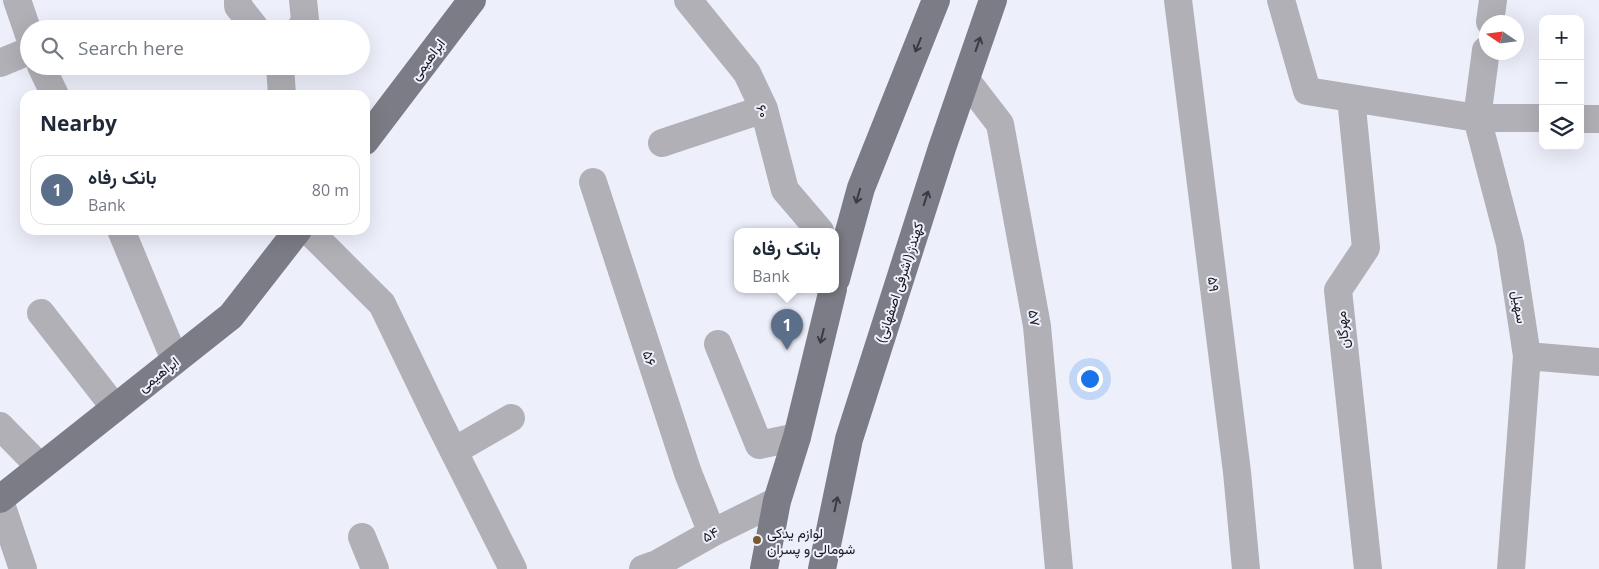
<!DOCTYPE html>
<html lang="en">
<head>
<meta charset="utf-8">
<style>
	:root { --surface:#fff; --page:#f6f6f7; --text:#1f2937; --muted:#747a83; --line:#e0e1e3; --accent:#78582e }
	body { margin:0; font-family:"Open Sans",Vazirmatn,sans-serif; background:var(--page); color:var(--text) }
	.controls { position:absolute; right:15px; top:15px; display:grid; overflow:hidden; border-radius:10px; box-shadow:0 5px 20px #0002 }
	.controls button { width:45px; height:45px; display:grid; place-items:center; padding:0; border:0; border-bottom:1px solid var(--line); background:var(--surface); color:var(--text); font:25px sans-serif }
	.compass { position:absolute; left:1479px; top:15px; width:45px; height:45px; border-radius:50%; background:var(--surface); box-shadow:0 5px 20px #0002; rotate:283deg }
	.you { position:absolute; left:1089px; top:378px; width:18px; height:18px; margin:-12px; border:4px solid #fff; border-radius:50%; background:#1a73e8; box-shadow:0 0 0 8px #1a73e833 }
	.badge { display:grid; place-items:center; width:32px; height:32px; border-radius:50%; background:var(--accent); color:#fff; font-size:16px; font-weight:700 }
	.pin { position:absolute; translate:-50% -41px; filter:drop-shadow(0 1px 2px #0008) }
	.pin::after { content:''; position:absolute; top:26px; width:18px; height:15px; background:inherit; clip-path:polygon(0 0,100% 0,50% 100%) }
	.popup { position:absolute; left:734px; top:228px; width:105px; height:65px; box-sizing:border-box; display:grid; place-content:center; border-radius:10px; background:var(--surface); filter:drop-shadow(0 1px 4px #0005); font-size:16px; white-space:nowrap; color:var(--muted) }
	.popup b { font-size:19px; color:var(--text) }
	.popup::after { content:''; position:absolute; left:50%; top:100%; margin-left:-10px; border:10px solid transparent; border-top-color:var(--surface) }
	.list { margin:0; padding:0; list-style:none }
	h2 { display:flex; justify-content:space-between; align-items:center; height:65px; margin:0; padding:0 20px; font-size:21px }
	h2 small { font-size:16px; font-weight:400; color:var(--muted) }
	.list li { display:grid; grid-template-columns:32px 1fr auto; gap:15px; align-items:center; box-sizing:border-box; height:70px; margin:0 10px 10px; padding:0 10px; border:1px solid var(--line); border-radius:15px }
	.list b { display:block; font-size:19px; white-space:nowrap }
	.list p { margin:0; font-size:16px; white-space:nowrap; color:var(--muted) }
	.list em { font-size:16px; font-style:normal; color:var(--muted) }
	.icon { flex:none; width:28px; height:28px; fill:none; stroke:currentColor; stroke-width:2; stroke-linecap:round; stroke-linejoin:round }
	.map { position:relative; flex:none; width:1599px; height:569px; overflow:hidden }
	.search { position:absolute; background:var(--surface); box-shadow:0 5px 20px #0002; left:20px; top:20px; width:350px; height:55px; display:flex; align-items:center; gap:12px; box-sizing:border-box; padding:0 18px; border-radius:28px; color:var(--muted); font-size:19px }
	.panel { position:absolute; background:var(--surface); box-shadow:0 5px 20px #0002; left:20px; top:90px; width:350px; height:145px; border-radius:15px }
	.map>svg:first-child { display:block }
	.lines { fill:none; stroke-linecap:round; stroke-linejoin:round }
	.minor { stroke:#b0b0b6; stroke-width:28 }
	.major { stroke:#7b7c85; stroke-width:28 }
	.oneway { stroke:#3b3c41 }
	.poi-dot { fill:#78582e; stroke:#edeffb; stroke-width:2 }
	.labels { text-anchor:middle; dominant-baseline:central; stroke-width:4; stroke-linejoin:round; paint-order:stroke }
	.street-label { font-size:14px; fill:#18191d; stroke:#edeffb }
	.poi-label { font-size:14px; fill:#18191d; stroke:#edeffb; text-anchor:start }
</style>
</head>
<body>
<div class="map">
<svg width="1599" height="569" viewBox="0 0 1599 569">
	<rect width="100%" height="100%" fill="#edeffb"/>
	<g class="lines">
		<path class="minor" d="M17,0L29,35
			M238,0V6L256,29
			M688,0L747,73L764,109L785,190L820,231
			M1178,0L1237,472L1246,569
			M1281,0L1307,91L1477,118H1543
			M1490,22L1493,0
			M300,29L305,20L303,0
			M1486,50L1477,118L1510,244L1527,356L1511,569
			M0,63L29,51
			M41,66L55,95
			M280,66L282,95
			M966,80L1000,124L1037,326L1059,569
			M1351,98L1366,248L1338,290L1368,569
			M1580,119H1599
			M662,143L764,109
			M593,182L688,473L712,533
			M121,230L175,360
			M308,230L382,304L437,418L513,569
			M41,313L115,408
			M718,344L759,445L797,437
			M1527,356L1599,362
			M0,426L40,467
			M454,451L511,418
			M0,501L23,569
			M362,537L375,569
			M643,569L657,564L712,533L777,501"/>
		<path class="major" d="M365,141L472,0
			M836,279L861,188L936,0
			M0,499L231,316L298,230
			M764,569L777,501L797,437L833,289
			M822,569L849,439L942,148L993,0"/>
	</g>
	<defs><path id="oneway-shaft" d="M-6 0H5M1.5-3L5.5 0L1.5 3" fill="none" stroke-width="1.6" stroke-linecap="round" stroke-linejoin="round" transform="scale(1.25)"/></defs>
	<g class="oneway">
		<use href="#oneway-shaft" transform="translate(978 44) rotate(-71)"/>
		<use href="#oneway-shaft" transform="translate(918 45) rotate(112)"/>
		<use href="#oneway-shaft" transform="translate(858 196) rotate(106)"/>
		<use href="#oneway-shaft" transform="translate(926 198) rotate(-72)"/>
		<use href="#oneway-shaft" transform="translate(822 336) rotate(104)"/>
		<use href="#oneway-shaft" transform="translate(836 504) rotate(-78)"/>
	</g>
	<circle class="poi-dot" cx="757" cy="540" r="5"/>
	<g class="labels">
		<g class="street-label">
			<text transform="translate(427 59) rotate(-53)">ابراهیمی</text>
			<text transform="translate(763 111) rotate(71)">۶۰</text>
			<text transform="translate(899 282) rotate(-72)">کهندژ (اشرفی اصفهانی)</text>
			<text transform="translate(1214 284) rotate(83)">۵۹</text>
			<text transform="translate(1520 307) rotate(81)">سهیل</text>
			<text transform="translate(1035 318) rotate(81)">۵۷</text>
			<text transform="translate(1342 330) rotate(-96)">مهرگان</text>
			<text transform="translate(650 358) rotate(72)">۵۶</text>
			<text transform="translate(158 374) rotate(-38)">ابراهیمی</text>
			<text transform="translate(710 534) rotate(-28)">۵۴</text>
		</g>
		<g class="poi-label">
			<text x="767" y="532">لوازم یدکی<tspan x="767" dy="16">شومالی و پسران</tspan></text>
		</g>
	</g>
</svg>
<div class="controls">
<button>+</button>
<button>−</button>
<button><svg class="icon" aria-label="layers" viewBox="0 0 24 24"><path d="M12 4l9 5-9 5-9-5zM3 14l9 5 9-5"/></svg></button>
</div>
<svg class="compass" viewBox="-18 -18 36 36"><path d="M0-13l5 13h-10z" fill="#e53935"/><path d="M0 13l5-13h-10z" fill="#747a83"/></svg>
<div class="you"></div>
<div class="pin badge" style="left:787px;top:350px;background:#5c6f8a">1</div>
<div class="popup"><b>بانک رفاه</b>Bank</div>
<div class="search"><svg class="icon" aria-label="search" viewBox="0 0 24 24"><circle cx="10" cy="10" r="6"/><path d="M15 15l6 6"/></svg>Search here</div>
<section class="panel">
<h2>Nearby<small></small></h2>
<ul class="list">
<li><span class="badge" style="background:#5c6f8a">1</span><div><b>بانک رفاه</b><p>Bank</p></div><em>80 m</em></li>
</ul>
</section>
</div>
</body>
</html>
